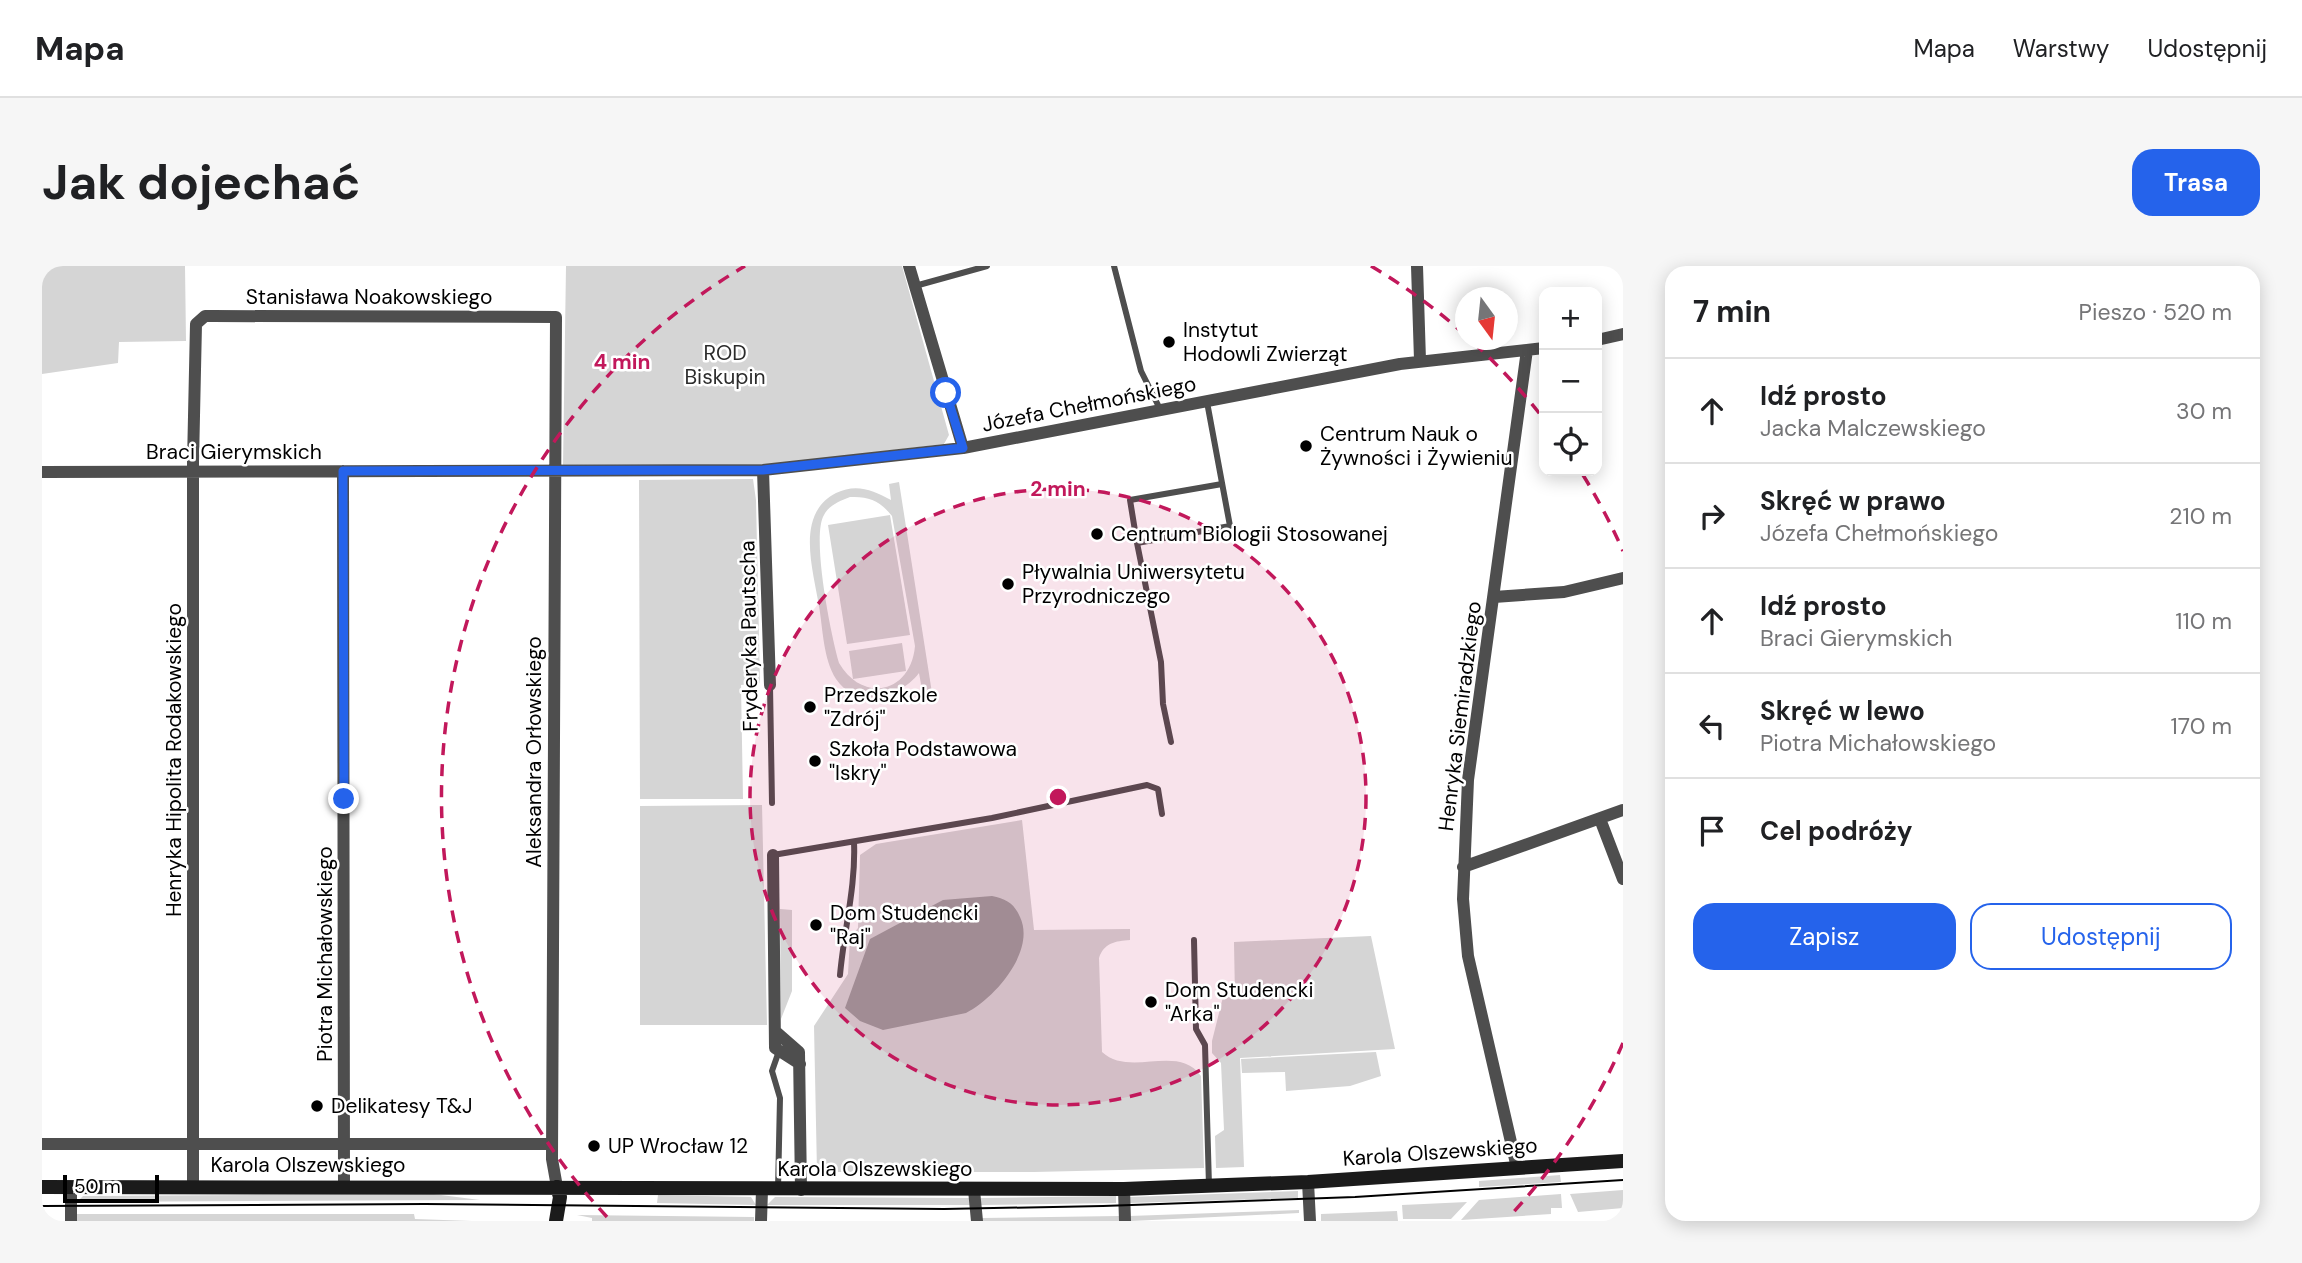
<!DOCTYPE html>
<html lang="pl">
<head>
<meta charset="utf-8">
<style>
	:root { --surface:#fff; --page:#f6f6f6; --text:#202124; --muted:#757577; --line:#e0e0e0; --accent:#2563eb }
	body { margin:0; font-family:"DM Sans",sans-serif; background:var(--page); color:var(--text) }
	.controls { position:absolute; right:21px; top:21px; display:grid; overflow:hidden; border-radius:14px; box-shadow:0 4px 18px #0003 }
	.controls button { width:63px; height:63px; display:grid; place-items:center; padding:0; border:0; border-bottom:2px solid var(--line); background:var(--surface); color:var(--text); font:35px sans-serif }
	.compass { position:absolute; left:1413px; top:21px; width:63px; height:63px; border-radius:50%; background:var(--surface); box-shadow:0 4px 18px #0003; rotate:165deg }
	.scale { position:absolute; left:21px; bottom:18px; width:96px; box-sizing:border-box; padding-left:7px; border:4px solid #000; border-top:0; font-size:19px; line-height:24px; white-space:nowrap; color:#000; -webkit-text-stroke:5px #fff; paint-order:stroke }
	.stop { position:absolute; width:21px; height:21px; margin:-16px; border:5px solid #2563eb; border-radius:50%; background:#fff }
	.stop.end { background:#2563eb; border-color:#fff; box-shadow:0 2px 7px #0008 }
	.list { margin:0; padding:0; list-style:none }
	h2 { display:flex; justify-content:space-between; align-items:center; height:91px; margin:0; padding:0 28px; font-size:30px }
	h2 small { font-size:23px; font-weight:400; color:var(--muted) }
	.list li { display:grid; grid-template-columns:46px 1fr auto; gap:21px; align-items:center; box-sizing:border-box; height:105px; padding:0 28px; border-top:2px solid var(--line) }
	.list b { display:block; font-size:26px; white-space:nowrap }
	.list p { margin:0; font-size:23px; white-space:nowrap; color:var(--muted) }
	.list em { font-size:23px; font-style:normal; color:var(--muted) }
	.actions { display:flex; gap:14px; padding:21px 28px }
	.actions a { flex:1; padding:16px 0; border:2px solid var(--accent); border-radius:21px; text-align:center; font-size:24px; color:var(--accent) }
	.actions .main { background:var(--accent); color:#fff }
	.icon { flex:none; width:38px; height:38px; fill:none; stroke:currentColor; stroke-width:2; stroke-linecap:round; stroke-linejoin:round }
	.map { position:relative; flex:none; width:1581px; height:955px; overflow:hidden; border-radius:21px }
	header { display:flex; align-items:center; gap:42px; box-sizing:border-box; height:98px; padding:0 35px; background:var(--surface); border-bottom:2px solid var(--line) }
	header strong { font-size:33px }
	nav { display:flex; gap:38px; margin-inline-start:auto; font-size:24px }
	.intro { display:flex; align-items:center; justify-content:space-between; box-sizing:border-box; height:168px; padding:0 42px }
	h1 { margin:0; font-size:49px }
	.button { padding:18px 32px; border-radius:21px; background:var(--accent); color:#fff; font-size:24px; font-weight:700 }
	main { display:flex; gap:42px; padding:0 42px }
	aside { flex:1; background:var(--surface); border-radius:21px; box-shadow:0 4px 18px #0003 }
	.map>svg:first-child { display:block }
	.green { fill:#d5d5d5; fill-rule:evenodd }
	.water { fill:#9c9c9c }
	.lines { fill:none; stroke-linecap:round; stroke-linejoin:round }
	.lane { stroke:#4e4e4e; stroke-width:6 }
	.street { stroke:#4e4e4e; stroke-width:12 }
	.secondary { stroke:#1b1b1b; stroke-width:14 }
	.tram { stroke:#000; stroke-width:2 }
	.route { stroke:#2563eb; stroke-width:9 }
	.ring { fill:none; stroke:#c2185b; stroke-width:3.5; stroke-dasharray:12 9 }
	.poi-dot { fill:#000; stroke:#fff; stroke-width:2.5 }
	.labels { text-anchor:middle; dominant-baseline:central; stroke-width:5; stroke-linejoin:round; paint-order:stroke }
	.street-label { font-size:21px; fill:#000; stroke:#fff }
	.poi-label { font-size:21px; fill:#000; stroke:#fff; text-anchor:start }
	.park-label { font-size:21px; fill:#2c2c2c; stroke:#fff }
	.centre { fill:#c2185b; stroke:#fff; stroke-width:3.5 }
	.ring-label { font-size:21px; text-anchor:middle; font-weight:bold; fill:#c2185b; stroke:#fff; stroke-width:5; stroke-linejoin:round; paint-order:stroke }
</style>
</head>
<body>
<header>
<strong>Mapa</strong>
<nav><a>Mapa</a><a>Warstwy</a><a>Udostępnij</a></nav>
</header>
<div class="intro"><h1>Jak dojechać</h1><a class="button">Trasa</a></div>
<main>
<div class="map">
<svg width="1581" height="955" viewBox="0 0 1581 955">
	<rect width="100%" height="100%" fill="#fff"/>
	<path class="green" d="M0,0H143L144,75L77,76L76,97L0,108Z
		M524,0H860L907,169L902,178L736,198L521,199Z
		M711,213L714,234L718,417L699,419L701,533H598L597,214Z
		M857,216L890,427L881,429L877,407C858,432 815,444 794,413C781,392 781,363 777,340C771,303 753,248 794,227C814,217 831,224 849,234L847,218ZM808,231C827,230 838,235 850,250L873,380C869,427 821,438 797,397C789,370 769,270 782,249C787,239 798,235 808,231Z
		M848,249L868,369L805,378L786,259Z
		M860,377L864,405L811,413L807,385Z
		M720,539L725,759H598V540Z
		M980,554L992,664L1088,663V674C1073,675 1062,677 1057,692L1060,786C1088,812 1136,777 1159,810L1162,902L992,906H775L772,760L806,708L808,672L816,662L818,589L834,578Z
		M738,643L750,644V725L739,753Z
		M1329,670L1353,783L1198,792L1202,901L1174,902L1173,870L1182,864L1179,797L1170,787V775L1181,731H1193L1192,676Z
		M1334,786L1339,810L1308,820L1244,825L1243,806L1200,807L1199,793Z
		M1518,909L1519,916L1437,921V915Z
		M1581,924V942L1536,946L1528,928Z
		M1256,925V932L1088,937V931Z
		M391,928L438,934L35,936L41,930Z
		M1519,928L1520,942H1509V948L1419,954L1437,934Z
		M616,929L709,931L714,939L615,937Z
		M1074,930V937L939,939V932Z
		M733,931L928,932V939H725Z
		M1425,936L1409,953H1361L1360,939Z
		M1257,944V947L1089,955L1087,950Z
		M1355,945L1356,955H1279V948Z
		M34,948H372L373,953L430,955H34Z
		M535,949L712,951V955H550V952Z
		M1077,950V955H940V952Z"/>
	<path class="water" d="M950,630C964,633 972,637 978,651C994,685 953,732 924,747L841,764L818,755L803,742L828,673L901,634Z"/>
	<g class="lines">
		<path class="lane" d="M1072,0L1099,105L1119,145
			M873,20L945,0
			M1095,277L1088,234L1180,218
			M728,420L730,537
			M1129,476L1121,438L1119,396L1095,277L1188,260L1165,136
			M731,589L950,552L1105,519L1116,523L1120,548
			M1152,674L1154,763L1163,779L1167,920
			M798,709C802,664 814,620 812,576
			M736,923L738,832L730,805L737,785"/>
		<path class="street" d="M867,0L921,182
			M1375,0L1378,94
			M1555,74L1581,68
			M721,204L728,419
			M301,205L302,920
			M0,206L721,204L921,182L1358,98L1502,82
			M1452,331L1522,326L1581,312
			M1558,553L1581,613
			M731,589L733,782L758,798
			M1421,601L1581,544
			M733,765L757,786L759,924
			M0,878H510
			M1475,902L1426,690L1421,633L1426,514L1485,84
			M1266,916L1268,955
			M151,920V196L154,58L163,50H171L514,51L510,893L515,921
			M29,921V955
			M1082,923L1083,955
			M932,924L935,955
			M719,955L720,924"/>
		<path class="secondary" d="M0,921L1082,923L1266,916L1581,895
			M514,955L518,931L515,921"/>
		<path class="tram" d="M0,940L383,938L902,943L1061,940L1313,931L1581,914"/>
	</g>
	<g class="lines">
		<path class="route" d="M302,533L301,205L721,204L921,182L904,127"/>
	</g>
	<circle cx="1016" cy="531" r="308" fill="#c2185b" fill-opacity=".12"/>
	<g class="ring">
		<circle cx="1016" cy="531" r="308"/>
		<path d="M1581 777A616 616 0 0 1 1467 951M565 951A616 616 0 0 1 703 0M1329 0A616 616 0 0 1 1420 66M1432 77A616 616 0 0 1 1501 152M1541 209A616 616 0 0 1 1581 285"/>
	</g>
	<g class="poi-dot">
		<circle cx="1127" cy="76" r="7"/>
		<circle cx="1264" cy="180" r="7"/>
		<circle cx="1055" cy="268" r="7"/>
		<circle cx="966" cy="318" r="7"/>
		<circle cx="768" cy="441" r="7"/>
		<circle cx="773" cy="495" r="7"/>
		<circle cx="774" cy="659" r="7"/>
		<circle cx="1109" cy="736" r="7"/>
		<circle cx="275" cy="840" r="7"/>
		<circle cx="552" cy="880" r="7"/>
	</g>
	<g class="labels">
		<g class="street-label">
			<text x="327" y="31">Stanisława Noakowskiego</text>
			<text transform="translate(1047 138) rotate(-11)">Józefa Chełmońskiego</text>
			<text x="192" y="186">Braci Gierymskich</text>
			<text transform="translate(707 370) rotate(-91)">Fryderyka Pautscha</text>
			<text transform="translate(1418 450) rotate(-83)">Henryka Siemiradzkiego</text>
			<text transform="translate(492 486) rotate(-90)">Aleksandra Orłowskiego</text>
			<text transform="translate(132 494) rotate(-90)">Henryka Hipolita Rodakowskiego</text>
			<text transform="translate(283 688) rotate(-90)">Piotra Michałowskiego</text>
			<text transform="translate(1398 886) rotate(-4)">Karola Olszewskiego</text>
			<text x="266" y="899">Karola Olszewskiego</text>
			<text x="833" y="903">Karola Olszewskiego</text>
		</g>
		<g class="poi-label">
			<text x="1141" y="64">Instytut<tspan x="1141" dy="24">Hodowli Zwierząt</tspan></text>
			<text x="1278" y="168">Centrum Nauk o<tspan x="1278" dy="24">Żywności i Żywieniu</tspan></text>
			<text x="1069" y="268">Centrum Biologii Stosowanej</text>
			<text x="980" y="306">Pływalnia Uniwersytetu<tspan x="980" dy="24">Przyrodniczego</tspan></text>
			<text x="782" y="429">Przedszkole<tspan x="782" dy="24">"Zdrój"</tspan></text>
			<text x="787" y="483">Szkoła Podstawowa<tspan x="787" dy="24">"Iskry"</tspan></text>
			<text x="788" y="647">Dom Studencki<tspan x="788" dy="24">"Raj"</tspan></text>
			<text x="1123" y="724">Dom Studencki<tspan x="1123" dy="24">"Arka"</tspan></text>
			<text x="289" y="840">Delikatesy T&amp;J</text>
			<text x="566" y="880">UP Wrocław 12</text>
		</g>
		<g class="park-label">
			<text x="683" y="87">ROD<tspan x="683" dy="24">Biskupin</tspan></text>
		</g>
	</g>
	<circle cx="1016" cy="531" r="10" class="centre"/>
	<g class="ring-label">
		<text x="580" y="103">4 min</text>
		<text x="1016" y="230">2 min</text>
	</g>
</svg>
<div class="controls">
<button>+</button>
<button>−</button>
<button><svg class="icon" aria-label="locate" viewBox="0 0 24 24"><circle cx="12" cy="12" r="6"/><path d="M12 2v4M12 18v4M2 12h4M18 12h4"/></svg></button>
</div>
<svg class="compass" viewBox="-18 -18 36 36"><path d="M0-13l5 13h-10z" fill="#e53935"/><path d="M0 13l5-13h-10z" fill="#757577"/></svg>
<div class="scale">50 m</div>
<div class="stop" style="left:904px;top:127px"></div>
<div class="stop end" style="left:302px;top:533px"></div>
</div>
<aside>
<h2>7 min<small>Pieszo · 520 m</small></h2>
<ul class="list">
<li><svg class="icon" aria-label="ahead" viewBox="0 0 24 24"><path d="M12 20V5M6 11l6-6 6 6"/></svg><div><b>Idź prosto</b><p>Jacka Malczewskiego</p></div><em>30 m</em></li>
<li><svg class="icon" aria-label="right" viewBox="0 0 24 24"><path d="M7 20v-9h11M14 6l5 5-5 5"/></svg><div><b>Skręć w prawo</b><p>Józefa Chełmońskiego</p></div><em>210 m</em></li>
<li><svg class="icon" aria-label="ahead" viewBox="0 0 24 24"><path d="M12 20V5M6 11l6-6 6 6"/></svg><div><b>Idź prosto</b><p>Braci Gierymskich</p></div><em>110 m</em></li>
<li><svg class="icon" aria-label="left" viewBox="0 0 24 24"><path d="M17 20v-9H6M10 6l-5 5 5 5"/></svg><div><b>Skręć w lewo</b><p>Piotra Michałowskiego</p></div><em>170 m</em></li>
<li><svg class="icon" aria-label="arrive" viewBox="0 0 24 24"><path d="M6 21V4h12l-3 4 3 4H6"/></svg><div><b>Cel podróży</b></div></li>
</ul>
<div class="actions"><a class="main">Zapisz</a><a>Udostępnij</a></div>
</aside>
</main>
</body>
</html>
